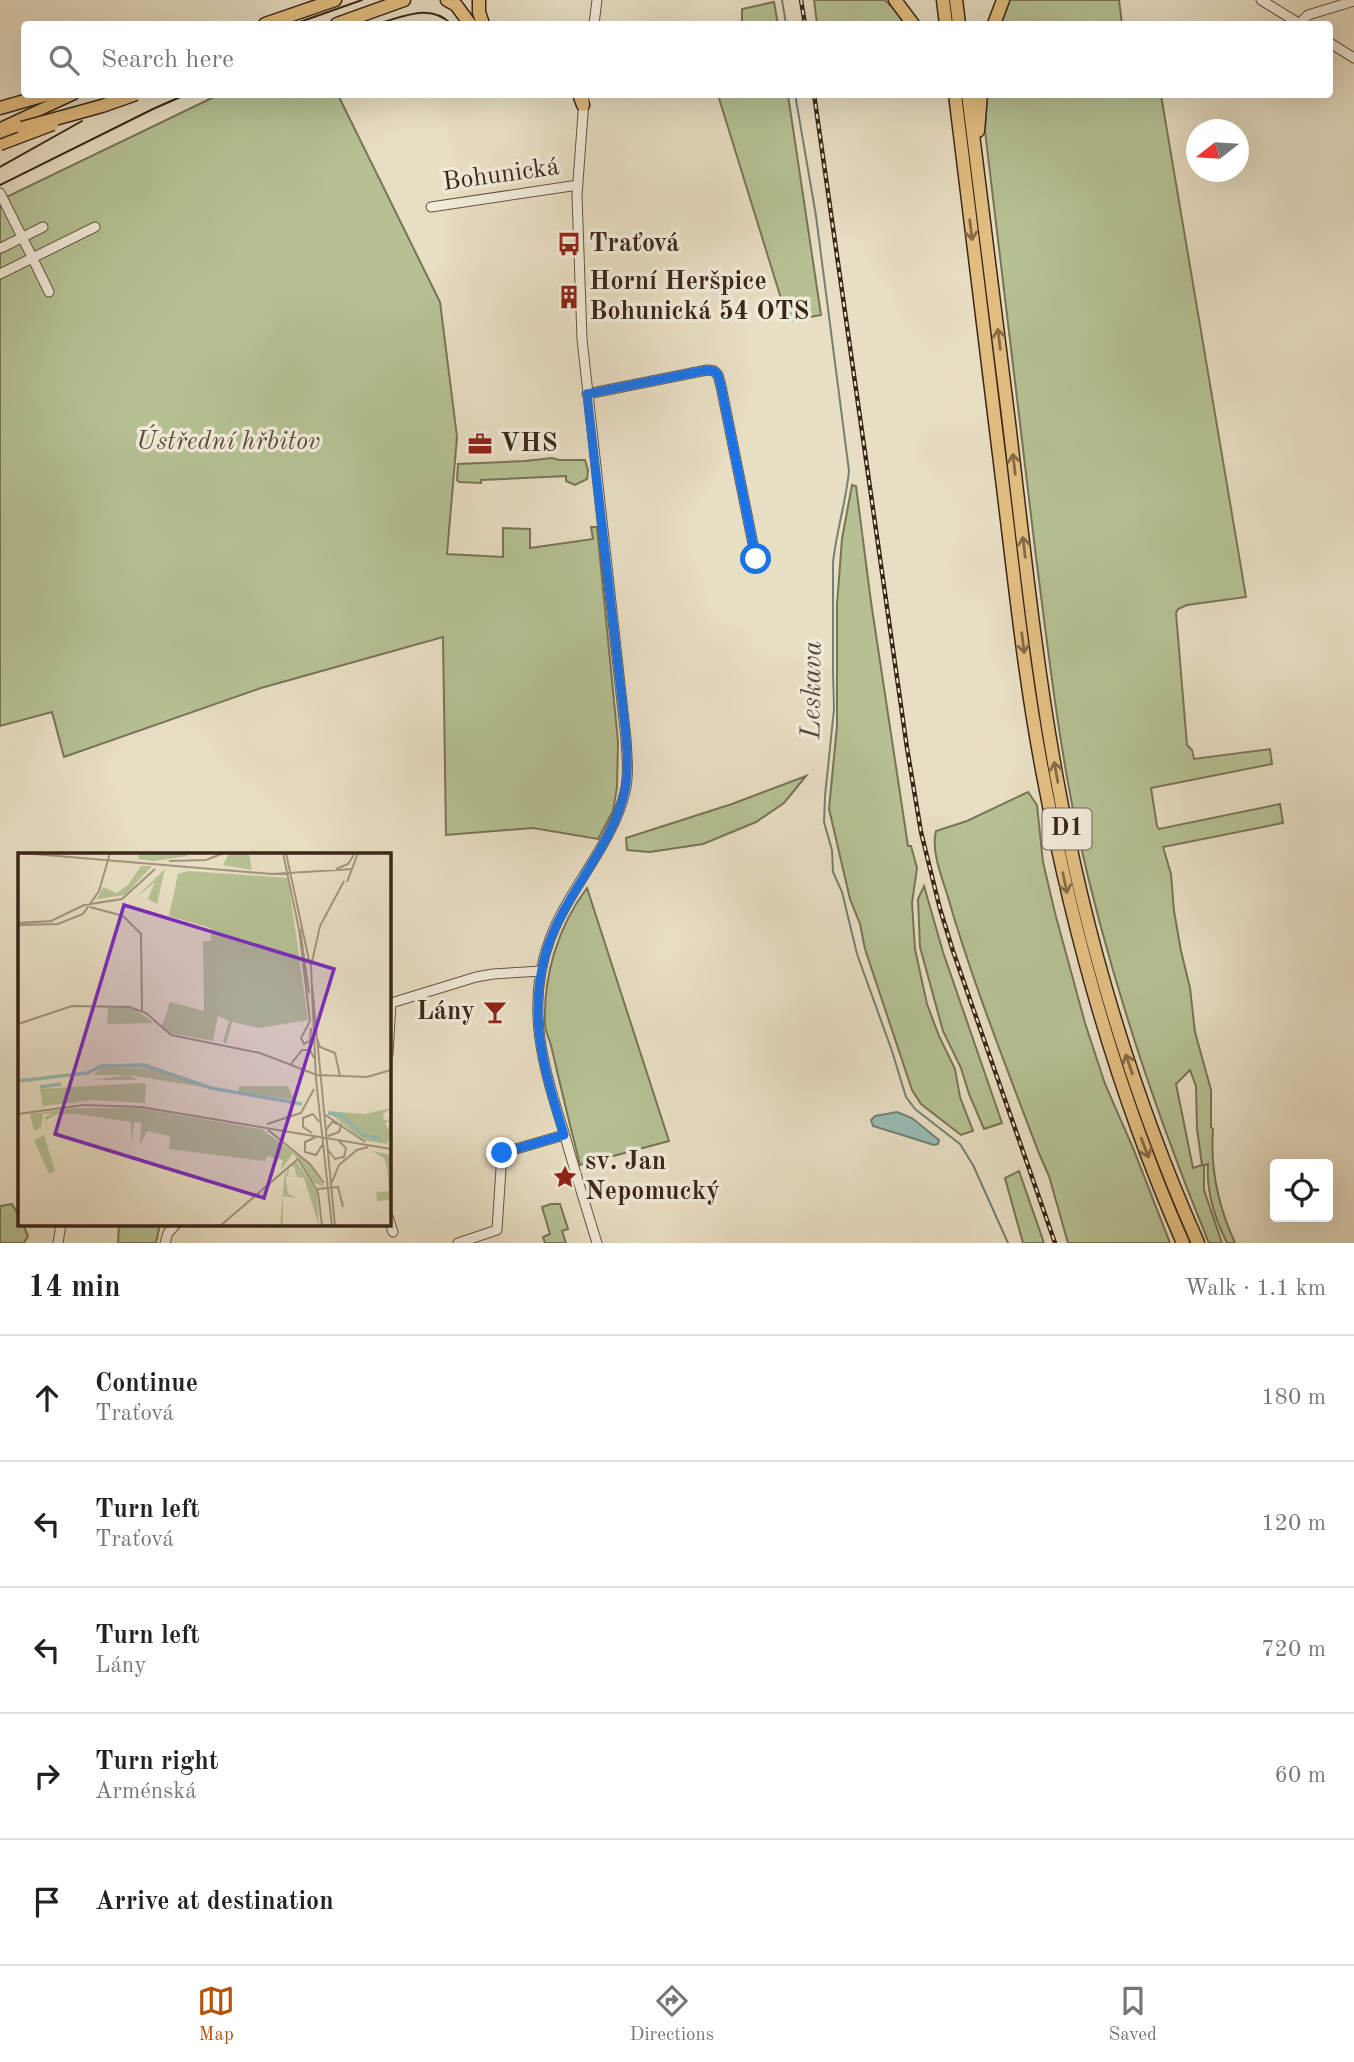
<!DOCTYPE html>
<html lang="en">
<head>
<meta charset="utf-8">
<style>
	:root { --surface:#fff; --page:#f2f2f2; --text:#222; --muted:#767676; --line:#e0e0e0; --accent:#b45309 }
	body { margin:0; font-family:"Old Standard TT",serif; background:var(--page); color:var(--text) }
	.controls { position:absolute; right:21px; bottom:21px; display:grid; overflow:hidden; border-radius:7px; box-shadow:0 7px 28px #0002 }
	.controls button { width:63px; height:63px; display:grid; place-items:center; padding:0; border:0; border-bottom:2px solid var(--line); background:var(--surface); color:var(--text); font:35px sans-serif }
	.compass { position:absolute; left:1186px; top:119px; width:63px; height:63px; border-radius:50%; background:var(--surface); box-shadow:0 7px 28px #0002; rotate:253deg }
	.stop { position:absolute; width:21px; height:21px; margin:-16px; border:5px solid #1a73e8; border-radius:50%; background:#fff }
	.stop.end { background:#1a73e8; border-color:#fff; box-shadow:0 2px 7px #0008 }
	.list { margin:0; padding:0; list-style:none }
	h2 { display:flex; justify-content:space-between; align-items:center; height:91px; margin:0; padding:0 28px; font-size:30px }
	h2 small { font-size:23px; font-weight:400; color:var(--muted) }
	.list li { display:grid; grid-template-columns:46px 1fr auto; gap:21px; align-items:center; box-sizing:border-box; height:126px; padding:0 28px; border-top:2px solid var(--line) }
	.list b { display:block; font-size:26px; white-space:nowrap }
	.list p { margin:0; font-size:23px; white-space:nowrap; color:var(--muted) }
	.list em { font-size:23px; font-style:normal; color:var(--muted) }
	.icon { flex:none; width:38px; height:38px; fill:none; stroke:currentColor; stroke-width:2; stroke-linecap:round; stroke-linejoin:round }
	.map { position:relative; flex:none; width:1354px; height:1243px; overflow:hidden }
	.search { position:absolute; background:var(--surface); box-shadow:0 7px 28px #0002; left:21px; right:21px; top:21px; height:77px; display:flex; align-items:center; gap:18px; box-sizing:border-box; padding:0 24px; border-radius:7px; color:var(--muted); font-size:26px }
	.sheet { height:721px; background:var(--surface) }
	nav { display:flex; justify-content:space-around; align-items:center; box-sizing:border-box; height:98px; border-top:2px solid var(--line); background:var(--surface); font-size:19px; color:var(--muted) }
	nav a { display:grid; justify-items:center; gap:4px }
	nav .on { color:var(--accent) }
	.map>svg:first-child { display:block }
	.green { fill:#b5c194; stroke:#787456; stroke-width:2; fill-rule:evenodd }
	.water { fill:#97bcb4; stroke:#728076; stroke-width:2 }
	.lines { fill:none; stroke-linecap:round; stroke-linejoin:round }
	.stream { stroke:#728076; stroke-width:2 }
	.minor-casing { stroke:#665444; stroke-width:11 }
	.major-casing { stroke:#3a2619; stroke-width:13 }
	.highway-casing { stroke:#3a2619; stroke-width:15 }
	.minor { stroke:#f0ead8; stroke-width:9 }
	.major { stroke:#e4bf82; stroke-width:10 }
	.highway { stroke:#e4bf82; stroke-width:12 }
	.tram { stroke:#3a2619; stroke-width:2 }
	.rail-casing { stroke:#3a2619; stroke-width:4.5 }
	.rail { stroke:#f0ead8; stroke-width:2; stroke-dasharray:5; stroke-linecap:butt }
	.major-bridge-casing { stroke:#3a2619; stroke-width:13; stroke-linecap:butt }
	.highway-bridge-casing { stroke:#3a2619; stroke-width:15; stroke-linecap:butt }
	.major-bridge { stroke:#e4bf82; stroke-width:10 }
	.highway-bridge { stroke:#e4bf82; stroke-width:12 }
	.oneway { stroke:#866b48 }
	.route { stroke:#1a73e8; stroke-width:9 }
	.labels { text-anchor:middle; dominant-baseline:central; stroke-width:7; stroke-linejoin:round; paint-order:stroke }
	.shield { fill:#f0ead8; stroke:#716152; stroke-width:2 }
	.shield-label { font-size:24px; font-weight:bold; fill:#3a2619 }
	.street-label { font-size:26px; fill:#3a2619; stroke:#f0ead8 }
	.poi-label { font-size:26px; font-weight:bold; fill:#3a2619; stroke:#f0ead8; text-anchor:start }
	.park-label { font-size:26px; font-style:italic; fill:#594d38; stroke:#f0ead8 }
	.water-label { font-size:28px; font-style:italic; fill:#514c40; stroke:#f0ead8 }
	.inset-river { fill:none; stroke:#97bcb4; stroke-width:3.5 }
	.inset-road { fill:none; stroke:#a2947f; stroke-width:2 }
	.view { fill:#7b2cbf; fill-opacity:0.15; stroke:#7b2cbf; stroke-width:3.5 }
	.inset-edge { fill:none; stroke:#3a2619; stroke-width:3.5 }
</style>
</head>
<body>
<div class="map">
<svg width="1354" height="1243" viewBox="0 0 1354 1243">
	<rect width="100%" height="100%" fill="#e8dec3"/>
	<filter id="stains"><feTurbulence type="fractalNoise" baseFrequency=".00286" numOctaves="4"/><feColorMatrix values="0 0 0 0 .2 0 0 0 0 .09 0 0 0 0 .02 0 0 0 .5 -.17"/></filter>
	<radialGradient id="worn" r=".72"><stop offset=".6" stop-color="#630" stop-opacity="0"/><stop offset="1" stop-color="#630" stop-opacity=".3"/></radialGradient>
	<path class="green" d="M814,0H885L900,15L905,24H817Z
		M1008,0H1119L1122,24H999Z
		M774,2L778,24H742V9Z
		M218,95H338L440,302L457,437L447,554L503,557V528L530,529V548L593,539L591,527H597L618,742L617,787L613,811L598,839L533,828L446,835L443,637L261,688L64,757L52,712L0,726V200Z
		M718,95H788L821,315L788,321Z
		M987,95H1161L1246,597L1187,605L1178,609L1176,613L1187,745L1192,750L1194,759L1270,749L1272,764L1151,788L1157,826L1159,829L1280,804L1283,823L1163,847L1171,874L1174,911L1181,951L1190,988L1195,1032L1211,1090V1127L1213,1129C1210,1168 1219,1208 1235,1243H1227C1215,1219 1206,1191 1208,1164L1204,1165V1190L1222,1243H1209C1154,1109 1108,971 1077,829C1058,739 1048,648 1036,557C1018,415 1001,273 985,131ZM1190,1070L1196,1086L1197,1129L1202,1165L1193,1168L1176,1084Z
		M552,458L559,460H585L588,470L587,479L575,485L566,481V476L481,480V483L459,482L457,480L458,464L525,461Z
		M852,485L856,486L871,602L908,846H911L917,868L912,903L915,949L927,1004L939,1036L955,1069L960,1097L973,1131L961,1135L921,1104L912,1090L865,949L860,924L850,899L829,809L837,726V605L842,539Z
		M806,776L784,803L756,822L703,844L650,852L627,850L626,838L732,804Z
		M1028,792L1037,805L1043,862L1055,913L1085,1023L1105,1084L1133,1148L1170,1243H1068L1049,1176L1038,1151C1006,1066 972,981 947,894C941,875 931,850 936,831L967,821Z
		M924,886L943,952L1002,1123L984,1129L969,1094L961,1068L943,1031L920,947L918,899Z
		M587,888L669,1141L580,1165C570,1125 560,1085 551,1045C549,1038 545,1031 545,1024C543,977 558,926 587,888Z
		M1019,1171L1044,1243H1023L1005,1178Z
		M12,1204L19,1216V1224H23L28,1236L24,1243H0V1206Z
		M551,1204H560L568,1229L562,1231L566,1243H545L543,1237L550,1234L542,1207Z
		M119,1224H160L156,1243H118Z"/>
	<path class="water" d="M897,1112L912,1118L939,1140L938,1144L934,1145L873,1126L871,1120L875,1116Z"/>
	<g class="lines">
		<path class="stream" d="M782,0L786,24
			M795,94L816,216L849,471C846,502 836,532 833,563V672L834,709L825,796L824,822L832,850L833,872L842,892L857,954L892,1051L906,1097L915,1109L960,1144L973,1165L1008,1243"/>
		<g class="minor-casing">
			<path id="minor" d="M1261,0L1300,24
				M594,24L597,0
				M1299,24L1308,15L1354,1
				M1330,43L1354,58
				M584,100L577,195L582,339L626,739C627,757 629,775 625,792C612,845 569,888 550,939C524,1008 544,1069 565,1136C575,1172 586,1207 597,1243
				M0,193L30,253
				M431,207L578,185
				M1,248L43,227
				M31,255L49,292
				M0,274L95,227
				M587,394L707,370L714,371L718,375L721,386L756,559
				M388,1004L476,977L493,974L541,971
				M388,1054L391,1003
				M388,1217L393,1232
				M58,1243L61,1224
				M165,1243L168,1233L176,1224
				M458,1243L497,1230L502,1153L564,1135"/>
		</g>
		<g class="major-casing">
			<path id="major" d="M3,127L74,94"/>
		</g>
		<g class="highway-casing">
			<path id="highway" d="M447,0L456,5L470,24
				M479,0V12L483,24
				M895,0L913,24
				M943,0L946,24
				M956,0L959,24
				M265,24L335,0
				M337,24L404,0
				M994,24L1003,0
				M579,94L583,105
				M955,94C971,225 987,356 1003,487C1015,585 1025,683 1044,780C1074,939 1118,1095 1183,1243
				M968,94C981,204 996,313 1009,423C1023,540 1035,658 1056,774C1085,935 1132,1094 1198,1243
				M0,108L49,94
				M978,131L981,94
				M0,132L22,128"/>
		</g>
		<use href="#minor" class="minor"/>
		<use href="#major" class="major"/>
		<use href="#highway" class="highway"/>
		<path class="tram" d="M294,24L362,0
			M376,24C401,18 430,2 451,24
			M0,167L82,121
			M0,185L153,109L187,94"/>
		<g class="rail-casing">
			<path id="rail" d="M801,0L805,24
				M814,94L907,748L921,832L940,909L953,951L1055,1243"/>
		</g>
		<use href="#rail" class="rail"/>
		<g class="major-bridge-casing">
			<path id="major-bridge" d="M0,145L53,125"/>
		</g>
		<g class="highway-bridge-casing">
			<path id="highway-bridge" d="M22,128L102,106L136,94"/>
		</g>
		<use href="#major-bridge" class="major-bridge"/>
		<use href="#highway-bridge" class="highway-bridge"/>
	</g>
	<defs><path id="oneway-shaft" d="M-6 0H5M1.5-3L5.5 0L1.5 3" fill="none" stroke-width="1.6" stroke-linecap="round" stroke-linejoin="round" transform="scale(1.75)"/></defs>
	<g class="oneway">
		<use href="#oneway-shaft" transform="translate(971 230) rotate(83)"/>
		<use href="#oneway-shaft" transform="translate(999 339) rotate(-97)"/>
		<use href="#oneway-shaft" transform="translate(1014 464) rotate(-97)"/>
		<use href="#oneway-shaft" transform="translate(1024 547) rotate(-97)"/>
		<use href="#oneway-shaft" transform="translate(1023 643) rotate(83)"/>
		<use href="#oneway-shaft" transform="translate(1056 772) rotate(-100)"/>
		<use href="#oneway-shaft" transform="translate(1065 883) rotate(78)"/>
		<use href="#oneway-shaft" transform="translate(1129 1064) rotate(-109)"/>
		<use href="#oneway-shaft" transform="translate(1145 1148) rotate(69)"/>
	</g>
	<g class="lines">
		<path class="route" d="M502,1153L564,1135C545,1072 527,1018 546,952C563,895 613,847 625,790C629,769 627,748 625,727L587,394L707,370L714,371L718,375L721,386L756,559"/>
	</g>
	<defs>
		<g id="bus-bare" transform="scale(1.89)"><path d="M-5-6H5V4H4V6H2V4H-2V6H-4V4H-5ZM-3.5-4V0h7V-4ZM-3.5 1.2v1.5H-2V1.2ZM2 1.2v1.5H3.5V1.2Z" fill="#8f2418" stroke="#f0ead8" stroke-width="2.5" paint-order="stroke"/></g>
		<g id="building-bare" transform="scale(1.89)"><path d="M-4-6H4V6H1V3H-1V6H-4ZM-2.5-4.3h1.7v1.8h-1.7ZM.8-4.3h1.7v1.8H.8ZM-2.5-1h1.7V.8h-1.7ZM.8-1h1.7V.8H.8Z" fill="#8f2418" stroke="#f0ead8" stroke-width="2.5" paint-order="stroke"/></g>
		<g id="office-bare" transform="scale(1.89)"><path d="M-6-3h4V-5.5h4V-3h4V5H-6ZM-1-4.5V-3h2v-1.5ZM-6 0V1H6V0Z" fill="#8f2418" stroke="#f0ead8" stroke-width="2.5" paint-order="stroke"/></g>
		<g id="bar-bare" transform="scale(1.89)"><path d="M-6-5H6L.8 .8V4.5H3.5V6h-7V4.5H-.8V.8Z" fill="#8f2418" stroke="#f0ead8" stroke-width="2.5" paint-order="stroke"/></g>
		<g id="sight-bare" transform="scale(1.89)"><path d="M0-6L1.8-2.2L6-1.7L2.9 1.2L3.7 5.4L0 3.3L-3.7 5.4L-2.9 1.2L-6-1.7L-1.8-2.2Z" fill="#8f2418" stroke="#f0ead8" stroke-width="2.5" paint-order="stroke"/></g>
	</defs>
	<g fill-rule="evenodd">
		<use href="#bus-bare" x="569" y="244"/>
		<use href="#building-bare" x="569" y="297"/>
		<use href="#office-bare" x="480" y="444"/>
		<use href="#bar-bare" x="495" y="1012"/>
		<use href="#sight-bare" x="565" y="1177"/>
	</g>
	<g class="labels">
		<rect class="shield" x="1042.5" y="808.5" width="49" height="41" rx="5"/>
		<g class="shield-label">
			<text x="1067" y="829">D1</text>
		</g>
		<g class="street-label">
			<text transform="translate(501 175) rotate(-8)">Bohunická</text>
		</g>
		<g class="poi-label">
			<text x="589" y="244">Traťová</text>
			<text x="589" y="282">Horní Heršpice<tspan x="589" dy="30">Bohunická 54 OTS</tspan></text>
			<text x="500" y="444">VHS</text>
			<text x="475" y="1012" text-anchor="end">Lány</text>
			<text x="585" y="1162">sv. Jan<tspan x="585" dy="30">Nepomucký</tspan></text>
		</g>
		<g class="park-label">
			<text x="228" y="442">Ústřední hřbitov</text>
		</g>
		<g class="water-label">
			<text transform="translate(813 690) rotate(-89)">Leskava</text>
		</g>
	</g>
	<g transform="translate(18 853)">
		<rect width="373" height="373" fill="#e8dec3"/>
		<path d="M121,0H167L170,3L136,8L120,6ZM211,0H231L234,17L205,12ZM123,13H134L107,42L79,46L85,34L98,40L110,32ZM147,16L139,51L130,46L137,29L116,46ZM170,18L270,25L290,167L242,175L214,169L208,191L205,188L211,168L200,163L195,188L151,180L144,174L152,149L186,158L185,88H193V75L151,63L160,21ZM90,154L115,155L136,170L89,171ZM85,214L137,215L190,235L111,222L119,227H75L109,222H75ZM122,230L128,231L127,250L76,247L25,253L22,236ZM221,233H270L276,247L220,239ZM58,255H121L243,276L292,311L307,334L296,330L275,300L263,317L265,307L249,303L247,308L151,296L152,283L129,278L122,292L123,270L116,269L114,291L113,269L59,261H39L28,267L31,289L27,264L36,260L25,261L23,274L16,278L12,261ZM373,255L365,261L366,267L373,268L367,270L373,281L369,291L345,287L309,258L347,261ZM26,282L37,318L31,321L16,287ZM354,298L373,302V347L359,348L358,339L371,338L369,314L366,305ZM278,308L299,339L301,373L286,325L279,324L276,313L271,314L270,323L276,324L277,320V324L268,323L270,314ZM267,318L270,341L280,345L265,343V373H262Z" fill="#b5c194"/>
		<path class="inset-river" d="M0,228L69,220L84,213L126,212L193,235L284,251M22,234L43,231M310,260L323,262L345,282L363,286"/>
		<path class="inset-road" d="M4,0L254,21L335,16M265,0L283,86M268,0L292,112M151,8L188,7L206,0M318,16L330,11L337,0M329,29L340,0M72,54L105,63L123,81L124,158M0,70L33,68L66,52L104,46L137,16M0,72L40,71L65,61L81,38L92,0M281,76L292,168L283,185L286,191L292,188L293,175M282,76L291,140M294,132L317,373M0,171L54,153L112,154L128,160L153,182L242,200L299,222L349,224L373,217M299,185L302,194L317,200L322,223M273,211L284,197H292L296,205M0,261L66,252L123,254L373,296M306,261L347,289M249,271L283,260L296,236M250,277L292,311L306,330M308,277L314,269L323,272L321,279L310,283M294,280L285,274V265L295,261L301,269M298,284L287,289V299L298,302L304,292M310,297L317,306L326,304L328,295L320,287M314,329L321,312L339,297L350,294M299,336L320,334L325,354L324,349M202,373L280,306L300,339L304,373M314,373L298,226L293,113L302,73L326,28"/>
		<path class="view" d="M106,52L316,116L246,345L37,281Z"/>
		<rect width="373" height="373" class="inset-edge"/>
	</g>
	<rect width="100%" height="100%" filter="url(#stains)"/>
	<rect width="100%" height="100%" fill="url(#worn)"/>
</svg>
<div class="controls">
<button><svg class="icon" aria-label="locate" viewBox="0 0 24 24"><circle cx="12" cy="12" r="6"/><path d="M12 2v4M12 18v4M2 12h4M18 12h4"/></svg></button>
</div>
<svg class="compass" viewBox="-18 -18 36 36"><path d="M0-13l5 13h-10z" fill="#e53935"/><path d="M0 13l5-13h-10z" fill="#767676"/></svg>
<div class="stop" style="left:756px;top:559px"></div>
<div class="stop end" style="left:502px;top:1153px"></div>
<div class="search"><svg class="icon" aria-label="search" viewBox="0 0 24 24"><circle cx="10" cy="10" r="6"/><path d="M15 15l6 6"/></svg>Search here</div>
</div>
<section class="sheet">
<h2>14 min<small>Walk · 1.1 km</small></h2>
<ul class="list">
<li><svg class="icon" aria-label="ahead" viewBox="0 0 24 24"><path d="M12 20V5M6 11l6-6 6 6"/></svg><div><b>Continue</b><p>Traťová</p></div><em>180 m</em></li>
<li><svg class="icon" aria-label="left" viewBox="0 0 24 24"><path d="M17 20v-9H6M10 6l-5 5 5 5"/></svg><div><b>Turn left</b><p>Traťová</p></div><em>120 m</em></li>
<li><svg class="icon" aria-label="left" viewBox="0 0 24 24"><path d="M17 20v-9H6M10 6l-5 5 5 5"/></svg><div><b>Turn left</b><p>Lány</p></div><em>720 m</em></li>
<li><svg class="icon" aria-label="right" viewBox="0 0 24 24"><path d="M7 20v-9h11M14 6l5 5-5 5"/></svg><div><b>Turn right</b><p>Arménská</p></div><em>60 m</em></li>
<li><svg class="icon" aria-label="arrive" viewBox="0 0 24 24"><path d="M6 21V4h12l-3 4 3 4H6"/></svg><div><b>Arrive at destination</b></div></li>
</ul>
</section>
<nav>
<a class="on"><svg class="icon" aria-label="map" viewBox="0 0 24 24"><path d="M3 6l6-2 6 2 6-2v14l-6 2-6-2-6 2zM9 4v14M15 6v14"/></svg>Map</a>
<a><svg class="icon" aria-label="directions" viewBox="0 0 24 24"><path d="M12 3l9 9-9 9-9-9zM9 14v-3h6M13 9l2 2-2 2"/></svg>Directions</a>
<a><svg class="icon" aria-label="saved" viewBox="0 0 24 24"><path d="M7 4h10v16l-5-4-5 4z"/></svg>Saved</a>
</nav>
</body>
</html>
